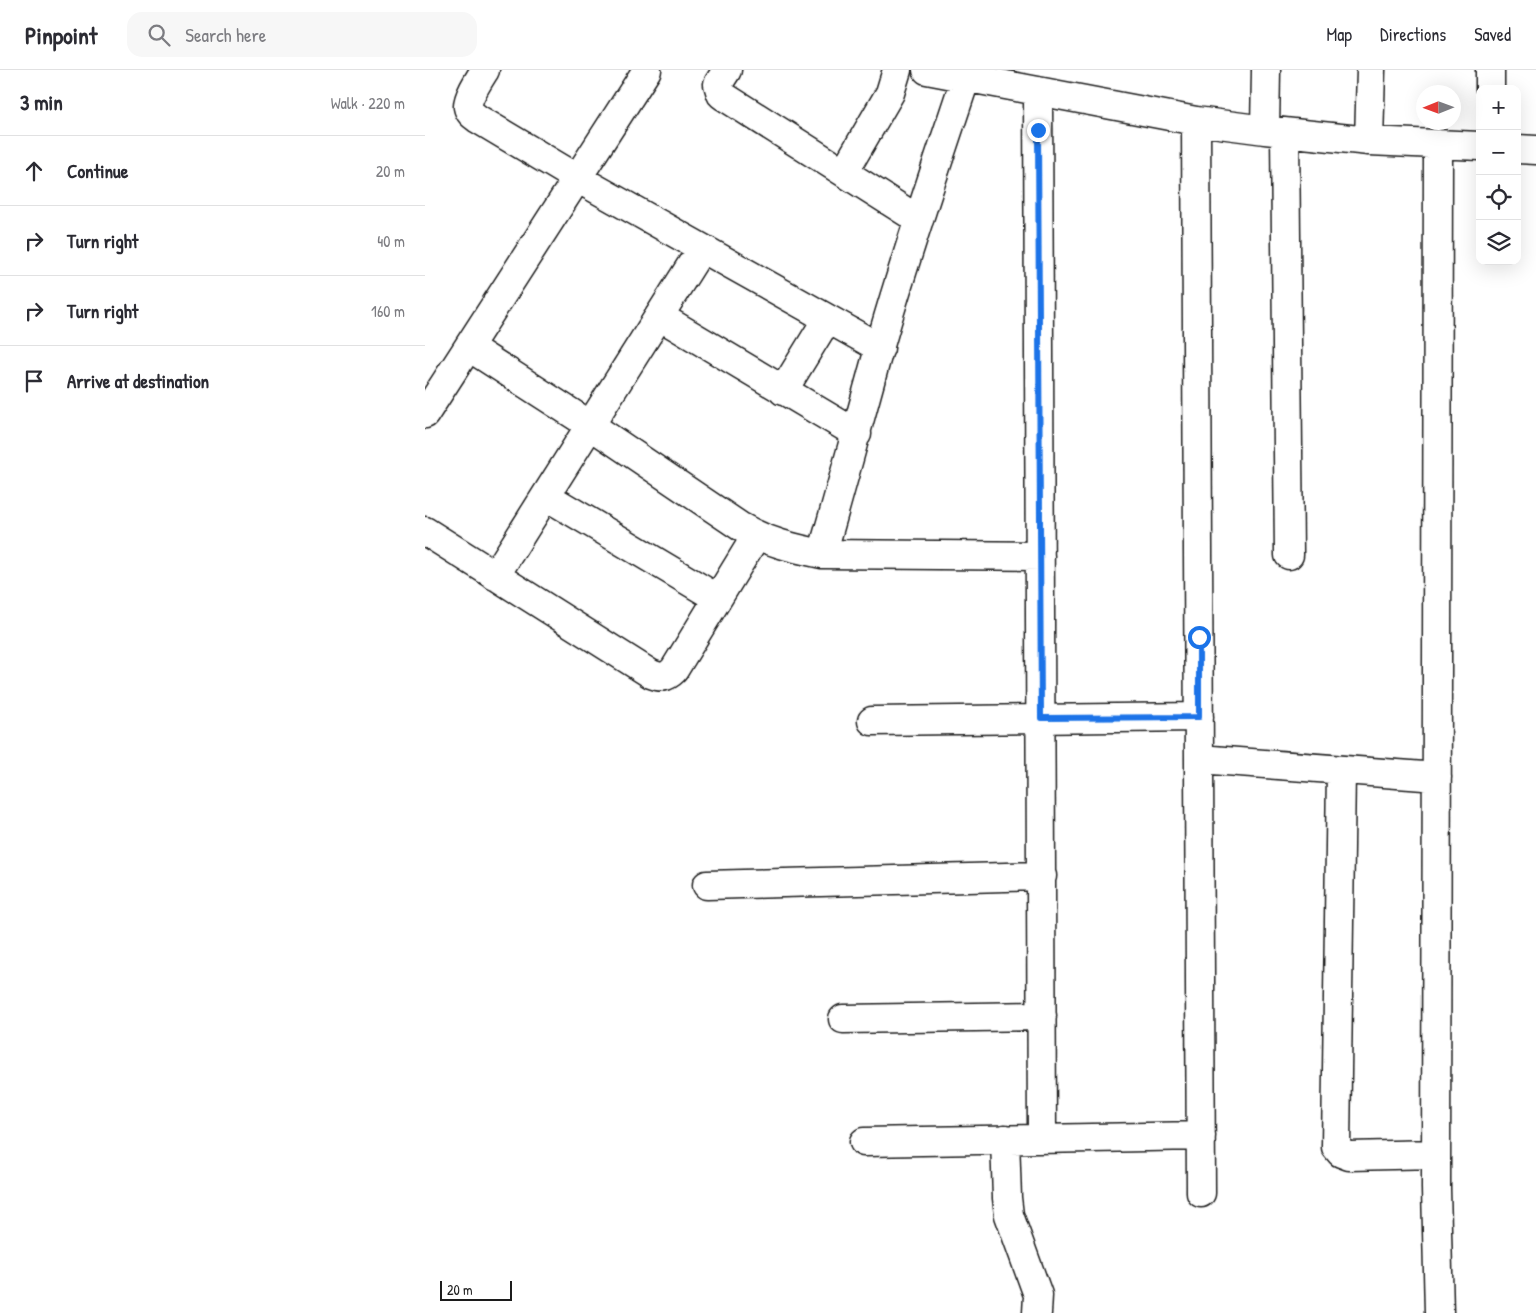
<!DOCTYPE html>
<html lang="en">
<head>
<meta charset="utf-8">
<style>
	:root { --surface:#fff; --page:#f7f7f7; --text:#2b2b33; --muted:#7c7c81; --line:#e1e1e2 }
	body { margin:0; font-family:"Patrick Hand",sans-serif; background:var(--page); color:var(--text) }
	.controls { position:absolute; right:15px; top:15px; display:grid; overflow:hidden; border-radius:10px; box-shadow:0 5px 20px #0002 }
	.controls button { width:45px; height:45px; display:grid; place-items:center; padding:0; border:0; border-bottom:1px solid var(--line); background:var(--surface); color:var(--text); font:25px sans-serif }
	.compass { position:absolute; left:991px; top:15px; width:45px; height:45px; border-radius:50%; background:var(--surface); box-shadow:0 5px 20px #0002; rotate:269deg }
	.scale { position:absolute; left:15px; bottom:12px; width:72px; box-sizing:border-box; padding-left:5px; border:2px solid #1c1c1c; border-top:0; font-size:14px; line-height:18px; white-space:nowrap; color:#1c1c1c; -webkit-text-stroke:4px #fff; paint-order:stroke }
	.stop { position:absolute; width:15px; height:15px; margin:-11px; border:4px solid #1a73e8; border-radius:50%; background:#fff }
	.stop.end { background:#1a73e8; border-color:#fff; box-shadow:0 1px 5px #0008 }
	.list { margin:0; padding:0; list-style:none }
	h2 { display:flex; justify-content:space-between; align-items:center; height:65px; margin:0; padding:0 20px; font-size:21px }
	h2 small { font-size:16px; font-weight:400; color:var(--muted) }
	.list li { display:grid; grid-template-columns:32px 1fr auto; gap:15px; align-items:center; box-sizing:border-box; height:70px; padding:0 20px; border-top:1px solid var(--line) }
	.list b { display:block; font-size:19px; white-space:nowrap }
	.list em { font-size:16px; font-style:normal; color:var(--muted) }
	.icon { flex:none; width:28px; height:28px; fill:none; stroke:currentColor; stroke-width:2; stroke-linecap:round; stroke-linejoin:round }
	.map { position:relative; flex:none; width:1111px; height:1243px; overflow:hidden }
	header { display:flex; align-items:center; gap:30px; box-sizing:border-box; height:70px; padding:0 25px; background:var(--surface); border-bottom:1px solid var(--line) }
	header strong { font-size:24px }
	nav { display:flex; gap:28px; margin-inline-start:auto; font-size:18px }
	.search { width:350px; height:45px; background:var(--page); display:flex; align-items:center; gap:12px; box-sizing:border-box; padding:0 18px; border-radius:15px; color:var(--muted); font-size:19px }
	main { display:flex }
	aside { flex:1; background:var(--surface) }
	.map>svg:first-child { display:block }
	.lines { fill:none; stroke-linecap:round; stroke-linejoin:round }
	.minor-casing { stroke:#1c1c1c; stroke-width:31 }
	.minor { stroke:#fff; stroke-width:28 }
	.route { stroke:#1a73e8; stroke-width:6 }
</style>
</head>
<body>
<header>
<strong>Pinpoint</strong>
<div class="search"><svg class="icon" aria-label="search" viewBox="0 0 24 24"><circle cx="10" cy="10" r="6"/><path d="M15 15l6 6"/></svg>Search here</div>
<nav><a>Map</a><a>Directions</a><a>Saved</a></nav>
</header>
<main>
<aside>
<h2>3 min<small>Walk · 220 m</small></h2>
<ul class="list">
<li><svg class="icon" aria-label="ahead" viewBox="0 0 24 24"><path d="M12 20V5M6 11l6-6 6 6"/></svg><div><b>Continue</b></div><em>20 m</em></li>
<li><svg class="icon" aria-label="right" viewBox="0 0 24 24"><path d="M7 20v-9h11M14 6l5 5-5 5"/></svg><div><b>Turn right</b></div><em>40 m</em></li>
<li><svg class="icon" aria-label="right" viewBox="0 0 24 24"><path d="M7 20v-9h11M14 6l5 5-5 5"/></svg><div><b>Turn right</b></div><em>160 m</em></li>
<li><svg class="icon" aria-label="arrive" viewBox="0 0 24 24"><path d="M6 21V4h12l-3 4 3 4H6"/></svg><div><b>Arrive at destination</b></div></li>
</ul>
</aside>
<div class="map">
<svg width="1111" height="1243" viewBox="0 0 1111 1243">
	<rect width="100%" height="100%" fill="#fff"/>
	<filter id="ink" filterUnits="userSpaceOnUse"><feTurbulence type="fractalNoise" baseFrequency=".02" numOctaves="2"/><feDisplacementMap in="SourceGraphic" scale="10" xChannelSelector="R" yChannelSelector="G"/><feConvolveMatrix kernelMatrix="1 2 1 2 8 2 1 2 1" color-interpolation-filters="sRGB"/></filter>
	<g filter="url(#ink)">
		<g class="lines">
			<g class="minor-casing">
				<path id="minor" d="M60,0C55,8 42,28 43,37C44,43 49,46 53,49L152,108L455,278
					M302,0L293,14L296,24L300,27L494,150
					M502,0L771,51L840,60L944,71L1055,76
					M1065,0V19
					M613,21L617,1069
					M771,51L776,1123
					M840,60L841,0
					M860,63L864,485
					M944,71L946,0
					M1013,74L1011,1118L1014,1243
					M1092,79L1111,80
					M419,102L465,23L472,0
					M234,246L432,364
					M44,277L165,355L316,457C342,472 368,478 397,484L615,486
					M358,321L402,249
					M0,344L222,0
					M121,426L292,528
					M0,461L226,604C236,608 241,608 249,600L331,466
					M397,484C417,416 435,347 454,279C480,187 511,97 541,7
					M70,506L277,178
					M447,651L774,647
					M774,689L1012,707
					M916,700L911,1077L916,1083L924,1086L1011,1084
					M282,815L617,806
					M418,949L617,946
					M580,1069L582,1128L584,1145L613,1225L612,1243
					M439,1072L776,1066"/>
			</g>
			<use href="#minor" class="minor"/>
		</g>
	</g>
	<g class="lines" filter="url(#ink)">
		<path class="route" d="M613,60L616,648L774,647V567"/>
	</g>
</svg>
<div class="controls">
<button>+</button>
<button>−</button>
<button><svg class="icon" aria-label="locate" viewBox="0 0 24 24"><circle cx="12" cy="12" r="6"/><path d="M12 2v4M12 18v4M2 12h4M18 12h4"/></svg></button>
<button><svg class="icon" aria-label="layers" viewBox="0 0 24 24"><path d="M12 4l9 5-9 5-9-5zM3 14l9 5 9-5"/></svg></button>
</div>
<svg class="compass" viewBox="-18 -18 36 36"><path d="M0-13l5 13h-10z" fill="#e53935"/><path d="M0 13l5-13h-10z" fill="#7c7c81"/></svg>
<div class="scale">20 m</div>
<div class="stop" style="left:774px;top:567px"></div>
<div class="stop end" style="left:613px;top:60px"></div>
</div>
</main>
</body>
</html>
